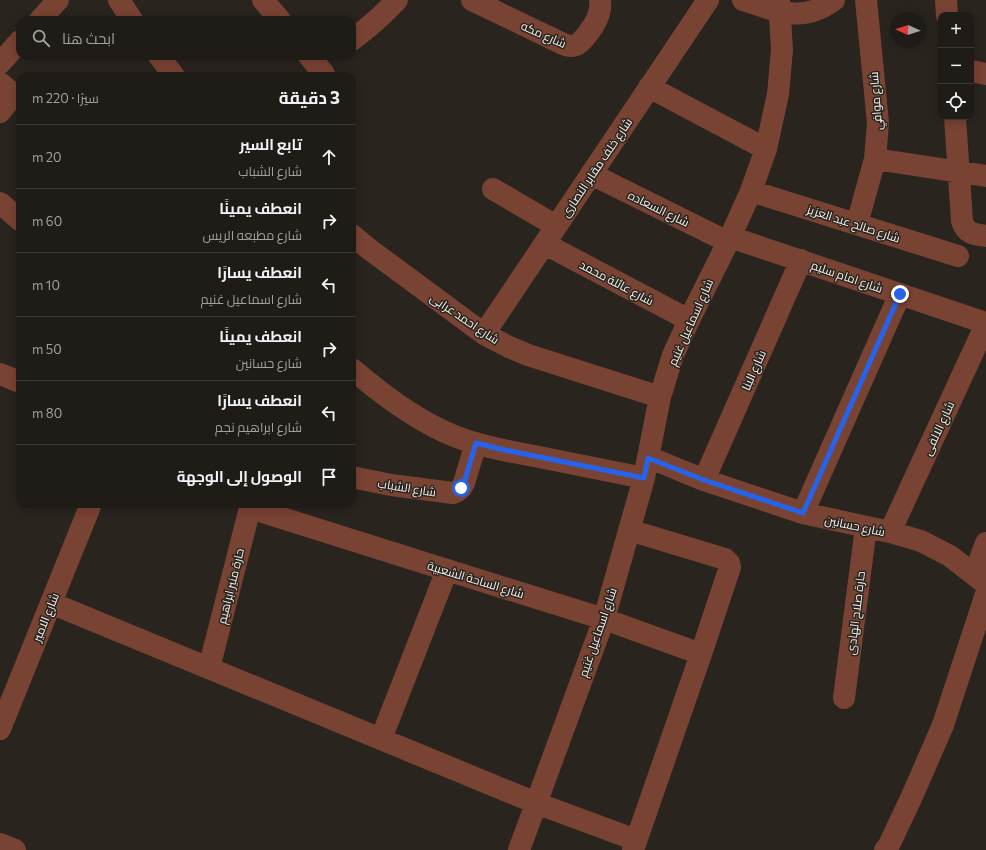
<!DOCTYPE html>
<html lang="ar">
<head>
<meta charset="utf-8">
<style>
	:root { --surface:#1f1b16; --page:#27241f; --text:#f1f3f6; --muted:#a1a1a1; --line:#3c3935 }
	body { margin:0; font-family:Commissioner,Cairo,sans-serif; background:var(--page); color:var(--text); direction:rtl }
	.controls { position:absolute; right:12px; top:12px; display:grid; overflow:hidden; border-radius:8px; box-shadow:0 2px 10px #0003 }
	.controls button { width:36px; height:36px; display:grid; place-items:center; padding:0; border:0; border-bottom:1px solid var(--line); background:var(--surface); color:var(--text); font:20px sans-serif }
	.compass { position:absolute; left:890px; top:12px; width:36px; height:36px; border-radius:50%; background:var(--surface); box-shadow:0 2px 10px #0003; rotate:273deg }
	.stop { position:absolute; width:12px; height:12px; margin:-9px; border:3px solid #2563eb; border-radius:50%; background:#fff }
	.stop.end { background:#2563eb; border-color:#fff; box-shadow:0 1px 4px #0008 }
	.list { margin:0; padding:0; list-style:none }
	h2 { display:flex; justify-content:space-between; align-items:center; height:52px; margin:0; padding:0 16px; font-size:17px }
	h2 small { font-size:13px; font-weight:400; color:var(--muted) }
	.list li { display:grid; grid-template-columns:26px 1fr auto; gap:12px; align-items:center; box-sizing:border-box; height:64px; padding:0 16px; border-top:1px solid var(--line) }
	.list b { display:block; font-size:15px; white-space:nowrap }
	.list p { margin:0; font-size:13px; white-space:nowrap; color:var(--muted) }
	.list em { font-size:13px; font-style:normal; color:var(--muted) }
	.icon { flex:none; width:22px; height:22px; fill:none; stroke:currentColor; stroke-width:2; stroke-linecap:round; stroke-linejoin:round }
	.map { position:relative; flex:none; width:986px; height:850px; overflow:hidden; direction:ltr }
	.search { position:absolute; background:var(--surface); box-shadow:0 2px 10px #0003; left:16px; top:16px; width:340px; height:44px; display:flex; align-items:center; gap:10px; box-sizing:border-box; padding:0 14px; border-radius:12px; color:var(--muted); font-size:15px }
	.panel { position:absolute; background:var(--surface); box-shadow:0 2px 10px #0003; left:16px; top:72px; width:340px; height:436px; border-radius:12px; direction:rtl }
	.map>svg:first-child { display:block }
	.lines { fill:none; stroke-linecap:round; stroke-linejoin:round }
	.street { stroke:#794333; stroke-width:22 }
	.route { stroke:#2563eb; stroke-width:5 }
	.labels { text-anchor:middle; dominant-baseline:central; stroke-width:3; stroke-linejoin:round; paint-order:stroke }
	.street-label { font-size:12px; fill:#f5f2ee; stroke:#29241e }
</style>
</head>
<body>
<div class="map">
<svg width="986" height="850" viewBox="0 0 986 850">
	<rect width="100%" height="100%" fill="#29241e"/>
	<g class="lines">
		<path class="street" d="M119,0L132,20
			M263,0L280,20
			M472,0L561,43C565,45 571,47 576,45C582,43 593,27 596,21C599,15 601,7 600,0
			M743,0C778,11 802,24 834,0
			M946,0L947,15
			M40,20L58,0
			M352,40C368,28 383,15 397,0
			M159,56L174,76
			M309,56L324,74
			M0,63L20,41
			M971,71L986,74
			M0,83L20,99
			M649,87L766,149
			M0,112L14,95
			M955,117L962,221C966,234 974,234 986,236
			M875,159L986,176
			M591,174L728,242
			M493,189L556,226
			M751,191L958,256
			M0,203L20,220
			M857,224L875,159L878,123L866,0
			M352,235L369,249L484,334L509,347L528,355L660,397
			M730,237L986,323
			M545,244L689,320
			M484,334L708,0
			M352,369C382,394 409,415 445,432C475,446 508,451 539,457C574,464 609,471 644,478
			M0,374L20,382
			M648,457L704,480L803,513L890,532L921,541L950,556L986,584
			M352,477L391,485L453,493C459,491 461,489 464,483L476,443
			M704,480L801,260
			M250,508L447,570L604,619L701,654
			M803,513L900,294
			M629,530L725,559L729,563L730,567L701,654L633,850
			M890,532L986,324
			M974,575L986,543
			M51,603L536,803L636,840
			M209,668L251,504
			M844,698L866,527
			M0,729L91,504
			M381,739L447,570
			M0,844L15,850
			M519,850L604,619L644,478L660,397L673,355L689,320L728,242L751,191L766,149L778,94L782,50L779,0
			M885,850L889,845L913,794L943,725L986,594"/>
	</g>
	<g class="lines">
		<path class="route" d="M461,488L464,483L476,443L500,449L644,478L648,458L704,480L803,513L900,294"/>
	</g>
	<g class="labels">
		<g class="street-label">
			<text transform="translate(544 34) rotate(24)">شارع مكه</text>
			<text transform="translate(875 101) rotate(-94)">شارع موافي</text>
			<text transform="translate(596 167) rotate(-56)">شارع خلف مقابر النصارى</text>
			<text transform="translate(659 208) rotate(26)">شارع السعاده</text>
			<text transform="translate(854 223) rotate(18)">شارع صالح عبد العزيز</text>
			<text transform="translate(847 276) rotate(19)">شارع امام سليم</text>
			<text transform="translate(617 282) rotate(28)">شارع عائلة محمد</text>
			<text transform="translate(465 318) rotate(34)">شارع احمد عرابى</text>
			<text transform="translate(690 322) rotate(-66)">شارع اسماعيل غنيم</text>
			<text transform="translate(753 370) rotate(-66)">شارع البنا</text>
			<text transform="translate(938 428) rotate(-65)">شارع الالفى</text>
			<text transform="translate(407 487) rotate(9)">شارع الشباب</text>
			<text transform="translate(855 525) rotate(12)">شارع حسانين</text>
			<text transform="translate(476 579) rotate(17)">شارع الساحة الشعبية</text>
			<text transform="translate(230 586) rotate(-76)">حارة منير ابراهيم</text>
			<text transform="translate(855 613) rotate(-83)">حارة صلاح الهادى</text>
			<text transform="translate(45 617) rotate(-68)">شارع الامير</text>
			<text transform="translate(597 632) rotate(-71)">شارع اسماعيل غنيم</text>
		</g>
	</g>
</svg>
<div class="controls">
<button>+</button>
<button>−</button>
<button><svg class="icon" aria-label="locate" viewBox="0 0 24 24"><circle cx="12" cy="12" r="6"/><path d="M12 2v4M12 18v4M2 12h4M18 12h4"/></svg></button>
</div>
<svg class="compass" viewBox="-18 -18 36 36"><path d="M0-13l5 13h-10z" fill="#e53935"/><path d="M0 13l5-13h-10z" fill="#a1a1a1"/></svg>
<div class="stop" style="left:461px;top:488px"></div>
<div class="stop end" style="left:900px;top:294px"></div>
<div class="search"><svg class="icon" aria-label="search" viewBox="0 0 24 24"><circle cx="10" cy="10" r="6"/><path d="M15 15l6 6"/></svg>ابحث هنا</div>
<section class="panel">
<h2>3 دقيقة<small>سيرًا · 220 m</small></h2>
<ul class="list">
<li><svg class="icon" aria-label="ahead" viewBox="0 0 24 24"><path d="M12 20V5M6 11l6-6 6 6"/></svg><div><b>تابع السير</b><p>شارع الشباب</p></div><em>20 m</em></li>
<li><svg class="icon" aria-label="right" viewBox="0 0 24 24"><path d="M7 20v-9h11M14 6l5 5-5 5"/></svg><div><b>انعطف يمينًا</b><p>شارع مطبعه الريس</p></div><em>60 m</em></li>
<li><svg class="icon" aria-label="left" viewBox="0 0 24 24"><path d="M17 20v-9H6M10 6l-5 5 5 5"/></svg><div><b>انعطف يسارًا</b><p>شارع اسماعيل غنيم</p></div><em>10 m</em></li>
<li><svg class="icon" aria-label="right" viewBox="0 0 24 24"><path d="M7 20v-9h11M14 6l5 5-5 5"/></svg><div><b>انعطف يمينًا</b><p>شارع حسانين</p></div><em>50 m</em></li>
<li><svg class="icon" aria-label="left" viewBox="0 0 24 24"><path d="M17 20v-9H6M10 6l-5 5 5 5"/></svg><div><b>انعطف يسارًا</b><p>شارع ابراهيم نجم</p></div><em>80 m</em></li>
<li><svg class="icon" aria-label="arrive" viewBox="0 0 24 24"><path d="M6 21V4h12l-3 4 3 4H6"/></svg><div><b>الوصول إلى الوجهة</b></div></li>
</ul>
</section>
</div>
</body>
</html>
